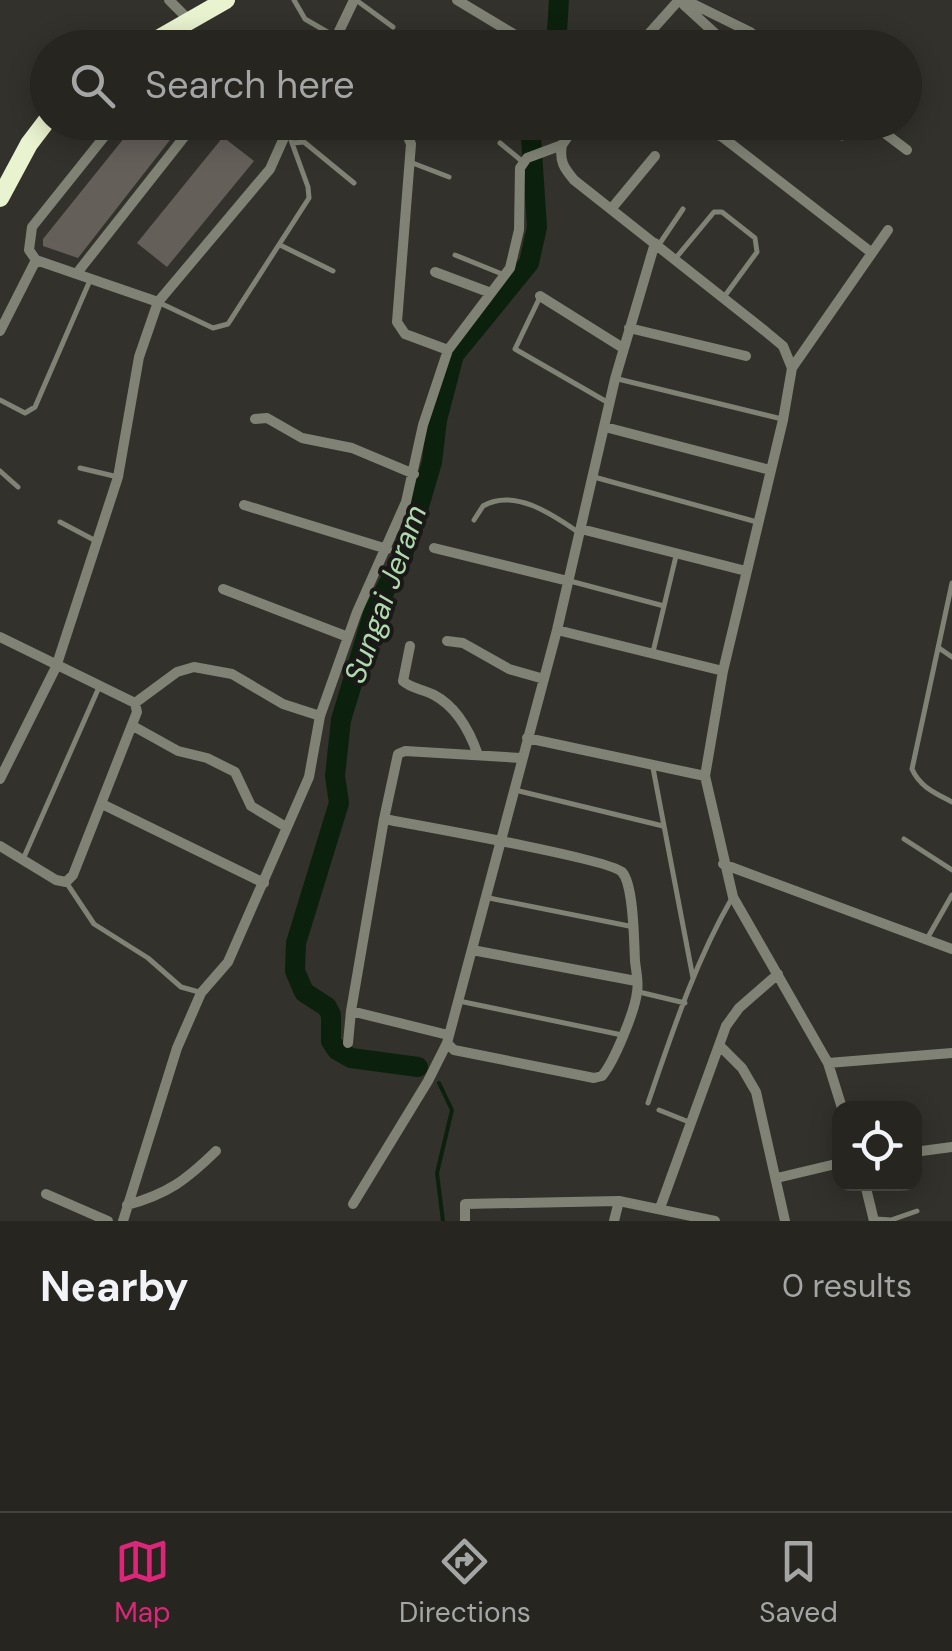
<!DOCTYPE html>
<html lang="en">
<head>
<meta charset="utf-8">
<style>
	:root { --surface:#262520; --page:#32312d; --text:#f1f3f6; --muted:#a4a5a5; --line:#42423e; --accent:#db2777 }
	body { margin:0; font-family:"DM Sans",sans-serif; background:var(--page); color:var(--text) }
	.controls { position:absolute; right:30px; bottom:30px; display:grid; overflow:hidden; border-radius:20px; box-shadow:0 5px 25px #0003 }
	.controls button { width:90px; height:90px; display:grid; place-items:center; padding:0; border:0; border-bottom:2px solid var(--line); background:var(--surface); color:var(--text); font:50px sans-serif }
	.list { margin:0; padding:0; list-style:none }
	h2 { display:flex; justify-content:space-between; align-items:center; height:130px; margin:0; padding:0 40px; font-size:42px }
	h2 small { font-size:32px; font-weight:400; color:var(--muted) }
	.icon { flex:none; width:55px; height:55px; fill:none; stroke:currentColor; stroke-width:2; stroke-linecap:round; stroke-linejoin:round }
	.map { position:relative; flex:none; width:952px; height:1221px; overflow:hidden }
	.search { position:absolute; background:var(--surface); box-shadow:0 5px 25px #0003; left:30px; right:30px; top:30px; height:110px; display:flex; align-items:center; gap:25px; box-sizing:border-box; padding:0 35px; border-radius:55px; color:var(--muted); font-size:38px }
	.sheet { height:290px; background:var(--surface) }
	nav { display:flex; justify-content:space-around; align-items:center; box-sizing:border-box; height:140px; border-top:2px solid var(--line); background:var(--surface); font-size:28px; color:var(--muted) }
	nav a { display:grid; justify-items:center; gap:5px }
	nav .on { color:var(--accent) }
	.map>svg:first-child { display:block }
	.lines { fill:none; stroke-linecap:round; stroke-linejoin:round }
	.stream { stroke:#0c210d; stroke-width:4 }
	.river { stroke:#0c210d; stroke-width:20 }
	.building { fill:#655f5a }
	.lane { stroke:#7f8274; stroke-width:5 }
	.street { stroke:#7f8274; stroke-width:10 }
	.highway { stroke:#eaf3d0; stroke-width:18 }
	.labels { text-anchor:middle; dominant-baseline:central; stroke-width:8; stroke-linejoin:round; paint-order:stroke }
	.water-label { font-size:30px; font-style:italic; fill:#afdaad; stroke:#1a1917 }
</style>
</head>
<body>
<div class="map">
<svg width="952" height="1221" viewBox="0 0 952 1221">
	<rect width="100%" height="100%" fill="#33312b"/>
	<g class="lines">
		<path class="stream" d="M439,1083L452,1110L437,1173L443,1221"/>
		<path class="river" d="M556,48L559,0
			M418,1067L351,1058L337,1050L331,1041V1015L327,1007L304,992L295,971L296,943L339,803L335,776L341,720L374,611L399,564L413,527L432,462L437,420L454,355L529,263L537,227L530,122"/>
	</g>
	<path class="building" d="M137,122H184L78,258L43,246V239Z
		M223,137L254,161L167,267L137,243Z"/>
	<g class="lines">
		<path class="lane" d="M294,0L305,19L336,37
			M356,0L393,27
			M177,30L186,48
			M409,131L429,122
			M842,138L851,122
			M293,143L304,142L354,183
			M500,143L523,162
			M410,162L449,177
			M280,245L333,271
			M658,246L683,209
			M455,255L502,274
			M675,259L714,212H722L755,238L757,252L724,297
			M540,297L515,349L607,402
			M160,303L213,328L228,324L309,198L308,187L288,132
			M618,379L782,419
			M0,400L25,413L35,407L91,278
			M80,468L118,477
			M0,471L18,487
			M594,477L757,522
			M474,520L483,506C514,488 552,514 578,532
			M60,522L96,541
			M570,581L664,606
			M952,583L912,769C920,787 935,793 952,802
			M939,648L952,657
			M653,652L676,556
			M653,768L693,978
			M515,790L663,826
			M904,839L952,870
			M24,857L100,685
			M66,882L94,924L148,958L181,987L199,992
			M489,898L634,927
			M928,937L952,895
			M639,992L685,1003
			M459,1001L622,1035
			M648,1103C672,1033 695,962 732,898
			M659,1110L689,1122
			M876,1219L891,1220L917,1211"/>
		<path class="street" d="M169,0L189,20
			M457,0L537,48
			M685,0L750,32L770,48
			M684,5L731,48
			M652,31L671,48
			M331,48L354,0
			M636,48L679,0
			M256,122L287,129
			M395,122L406,132L411,144L397,322L405,334L448,350
			M703,122L872,253
			M870,122L907,150
			M720,136L732,122
			M562,145C559,161 564,168 574,180L765,331L783,346L792,368L783,420L723,671L705,776L733,897L828,1063L842,1108
			M612,208L655,156
			M36,260L29,250L32,227L116,122
			M36,260L158,302
			M435,272L491,293
			M77,273L196,122
			M540,296L623,348
			M629,328L746,356
			M0,331L36,260
			M792,368L888,230
			M255,419L267,418L302,438L352,448L414,474
			M605,427L770,470
			M244,505L387,549
			M581,529L746,571
			M434,548L568,581
			M223,589L348,637
			M557,630L723,671
			M0,637L135,703L137,712L73,875L66,882L56,880L0,846
			M447,641L463,643L509,669L544,679
			M410,646L403,681C412,689 423,689 434,695C457,707 470,732 478,755
			M135,703L177,672L194,667L232,674L283,704L320,716
			M133,726L178,751L207,758L235,772L251,806L286,827
			M527,738L705,776
			M0,779L56,667L118,477L139,357L158,302L270,169L291,122
			M102,804L264,883
			M384,819C416,825 610,859 622,872C634,885 634,942 635,961C636,971 639,983 637,992C635,1011 614,1062 602,1076L594,1078L454,1050L447,1043L557,630L615,379L655,243
			M723,864L952,949
			M472,950L636,981
			M351,1011L448,1035
			M348,1043L351,1011L384,819L398,754L405,751L521,758
			M720,1046L742,1068L756,1092L785,1221
			M828,1063L952,1053
			M914,1152L952,1147
			M777,1178L840,1163
			M865,1184L874,1221
			M46,1194L108,1221
			M353,1204L428,1081L447,1043
			M127,1205C168,1194 186,1180 216,1151
			M660,1208L726,1026L739,1008L778,974
			M123,1221L177,1048L201,993L228,962L309,777L320,716L357,612L406,502L423,425L448,350L510,268L519,230L520,168L527,158L562,145L578,122
			M465,1221V1204L619,1201L715,1221
			M614,1221L619,1201"/>
		<path class="highway" d="M142,48L226,0
			M0,198L29,144L48,119"/>
	</g>
	<g class="labels">
		<g class="water-label">
			<text transform="translate(385 594) rotate(-70)">Sungai Jeram</text>
		</g>
	</g>
</svg>
<div class="controls">
<button><svg class="icon" aria-label="locate" viewBox="0 0 24 24"><circle cx="12" cy="12" r="6"/><path d="M12 2v4M12 18v4M2 12h4M18 12h4"/></svg></button>
</div>
<div class="search"><svg class="icon" aria-label="search" viewBox="0 0 24 24"><circle cx="10" cy="10" r="6"/><path d="M15 15l6 6"/></svg>Search here</div>
</div>
<section class="sheet">
<h2>Nearby<small>0 results</small></h2>
<ul class="list">
</ul>
</section>
<nav>
<a class="on"><svg class="icon" aria-label="map" viewBox="0 0 24 24"><path d="M3 6l6-2 6 2 6-2v14l-6 2-6-2-6 2zM9 4v14M15 6v14"/></svg>Map</a>
<a><svg class="icon" aria-label="directions" viewBox="0 0 24 24"><path d="M12 3l9 9-9 9-9-9zM9 14v-3h6M13 9l2 2-2 2"/></svg>Directions</a>
<a><svg class="icon" aria-label="saved" viewBox="0 0 24 24"><path d="M7 4h10v16l-5-4-5 4z"/></svg>Saved</a>
</nav>
</body>
</html>
